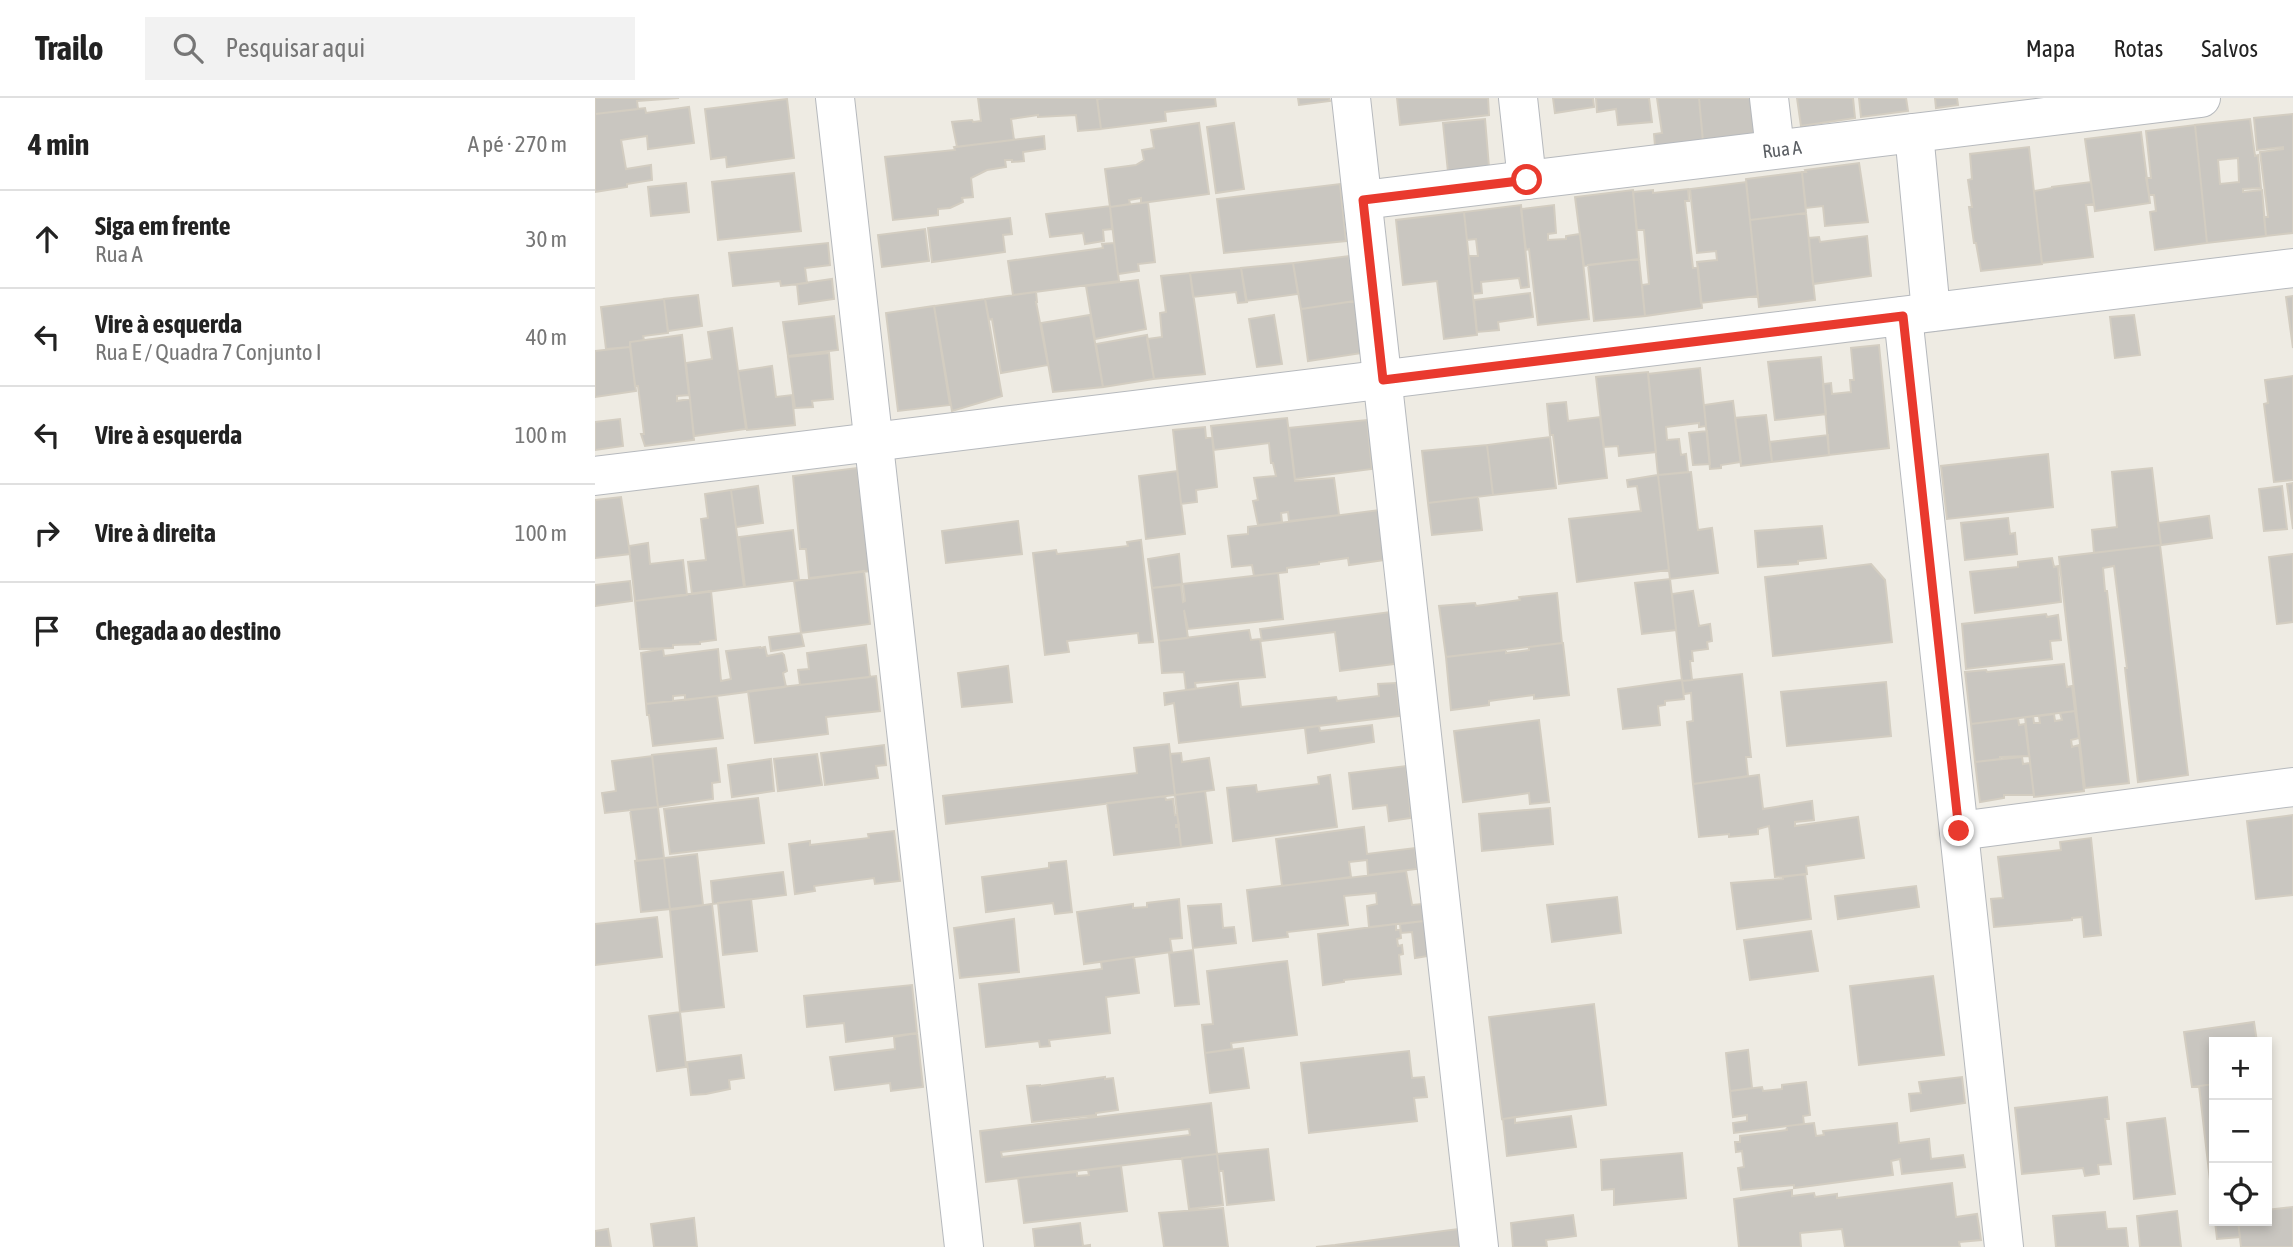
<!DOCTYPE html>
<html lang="pt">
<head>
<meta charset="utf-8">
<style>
	:root { --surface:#fff; --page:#f2f2f2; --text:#222; --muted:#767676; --line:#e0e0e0 }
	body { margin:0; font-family:"Asap Condensed",sans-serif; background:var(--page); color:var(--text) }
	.controls { position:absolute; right:21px; bottom:21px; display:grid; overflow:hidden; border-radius:0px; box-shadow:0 4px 10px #0003 }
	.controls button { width:63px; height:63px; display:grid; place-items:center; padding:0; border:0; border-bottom:2px solid var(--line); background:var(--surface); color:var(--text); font:35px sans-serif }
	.stop { position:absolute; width:21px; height:21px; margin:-16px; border:5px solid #e93a2e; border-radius:50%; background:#fff }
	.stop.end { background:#e93a2e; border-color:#fff; box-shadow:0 2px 7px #0008 }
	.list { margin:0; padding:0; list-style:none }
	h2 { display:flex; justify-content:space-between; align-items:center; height:91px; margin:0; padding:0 28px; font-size:30px }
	h2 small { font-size:23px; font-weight:400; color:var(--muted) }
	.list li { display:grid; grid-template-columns:46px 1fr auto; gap:21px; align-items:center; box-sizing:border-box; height:98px; padding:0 28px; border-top:2px solid var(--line) }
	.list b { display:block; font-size:26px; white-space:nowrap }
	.list p { margin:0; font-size:23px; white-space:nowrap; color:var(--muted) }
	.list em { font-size:23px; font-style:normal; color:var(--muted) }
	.icon { flex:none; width:38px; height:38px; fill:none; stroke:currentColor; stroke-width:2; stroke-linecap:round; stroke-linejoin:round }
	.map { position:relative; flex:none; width:1698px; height:1149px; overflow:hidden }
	header { display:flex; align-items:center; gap:42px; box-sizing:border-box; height:98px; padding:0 35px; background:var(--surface); border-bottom:2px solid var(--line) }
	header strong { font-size:33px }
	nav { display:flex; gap:38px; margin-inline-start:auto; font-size:24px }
	.search { width:490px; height:63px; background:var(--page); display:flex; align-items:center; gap:18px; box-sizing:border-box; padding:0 24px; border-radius:0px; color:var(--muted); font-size:26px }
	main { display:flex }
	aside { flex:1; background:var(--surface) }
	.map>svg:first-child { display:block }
	.building { fill:#c9c6c0; stroke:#d3cdc1; stroke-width:2; fill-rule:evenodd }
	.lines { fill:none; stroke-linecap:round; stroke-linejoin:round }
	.minor-casing { stroke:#b6b9bd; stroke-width:40 }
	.minor { stroke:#fff; stroke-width:38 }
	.route { stroke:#e93a2e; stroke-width:9 }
	.labels { text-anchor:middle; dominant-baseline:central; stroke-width:5; stroke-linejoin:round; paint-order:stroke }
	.street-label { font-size:19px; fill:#5b5f64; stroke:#fff }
</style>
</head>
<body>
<header>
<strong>Trailo</strong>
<div class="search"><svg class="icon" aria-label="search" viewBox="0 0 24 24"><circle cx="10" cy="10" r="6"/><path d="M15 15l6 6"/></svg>Pesquisar aqui</div>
<nav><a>Mapa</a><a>Rotas</a><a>Salvos</a></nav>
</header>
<main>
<aside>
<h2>4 min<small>A pé · 270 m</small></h2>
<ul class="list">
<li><svg class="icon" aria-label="ahead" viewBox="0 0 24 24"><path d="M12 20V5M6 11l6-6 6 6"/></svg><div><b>Siga em frente</b><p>Rua A</p></div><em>30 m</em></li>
<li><svg class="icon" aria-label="left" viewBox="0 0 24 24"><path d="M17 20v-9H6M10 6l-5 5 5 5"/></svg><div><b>Vire à esquerda</b><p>Rua E / Quadra 7 Conjunto I</p></div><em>40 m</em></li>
<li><svg class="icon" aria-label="left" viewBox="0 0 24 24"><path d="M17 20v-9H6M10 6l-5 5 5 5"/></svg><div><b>Vire à esquerda</b></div><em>100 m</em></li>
<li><svg class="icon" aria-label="right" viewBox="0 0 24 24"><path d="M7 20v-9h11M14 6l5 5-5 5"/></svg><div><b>Vire à direita</b></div><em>100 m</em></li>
<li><svg class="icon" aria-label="arrive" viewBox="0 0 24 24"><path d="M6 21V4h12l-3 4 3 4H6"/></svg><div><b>Chegada ao destino</b></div></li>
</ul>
</aside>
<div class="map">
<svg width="1698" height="1149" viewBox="0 0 1698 1149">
	<rect width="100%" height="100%" fill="#eeebe3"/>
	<path class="building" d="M0,0H84L42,3L43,11L0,16Z
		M383,0H502L506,31L483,33L481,17L443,19V17L416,21L419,42L362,49L357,24L377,22L378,24L386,23Z
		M510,0H620L621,8L570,14L571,23L506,31L502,1Z
		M703,0H734L735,3L704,7Z
		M802,0H893L894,17L805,27Z
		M958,0H998L999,9L960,15Z
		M1001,0H1054L1057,24L1023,27L1021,11L1002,14Z
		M1062,0H1104L1108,43L1060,48L1059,36L1067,35Z
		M1104,0H1158L1162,37L1108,44Z
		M1202,0H1258L1260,20L1206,28Z
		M1264,0H1311L1313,13L1266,19Z
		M1340,0H1362L1363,7L1341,10Z
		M192,1L199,60L132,69L131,59L116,61L110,11Z
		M94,9L99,45L53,51L52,38L26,42L31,71L56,67L57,82L32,86V89L0,94V16L50,10L51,15Z
		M1698,16V135L1671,138L1669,119H1673L1665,54L1688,51V49L1662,52L1659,20Z
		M890,21L894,69L853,74L848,25Z
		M1655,21L1660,58L1663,57L1666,90L1648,91V94L1667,92L1671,138L1612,145L1600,27ZM1643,60L1644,84L1625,86L1623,62Z
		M604,25L614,96L546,105V100L534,102L535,106L515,109L510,71L541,67L549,62L547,52L559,50L556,32Z
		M639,25L649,91L621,95L612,29Z
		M1600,27L1612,145L1560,152L1555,114L1561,113L1559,97H1554L1551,80H1556L1551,33Z
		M1546,34L1555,105L1500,113L1490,41Z
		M449,38L450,51L428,54L429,63L417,64V62H410L411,69L392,72L376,80L378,99L367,100L368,104L355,110L343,111V117L298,122L290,59L360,52L359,49Z
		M1434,49L1447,166L1386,173L1381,145H1379L1374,109H1377L1373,82L1377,81L1375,56Z
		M1264,65L1273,124L1230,128L1228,108L1211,110L1207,74H1211L1210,72Z
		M1207,74L1211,115L1155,122L1151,81Z
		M199,75L206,133L123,142L117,84Z
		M1151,84L1163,198L1106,205L1102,164L1122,162L1121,153L1102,155L1095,91Z
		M1496,84L1499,106L1491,107L1498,159L1447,165L1439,93L1457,90V89Z
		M91,85L94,114L56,118L53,89Z
		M745,86L751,143L629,155L622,101Z
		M1093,91L1094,103H1090L1098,170L1103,169L1107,210L1050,218L1047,187L1054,186L1049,132H1042L1038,94L1058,92V95Z
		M1038,92L1044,161L989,168L980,99Z
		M553,104L560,164L543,166L544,173L523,176L515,109Z
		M926,107L934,189L926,190L924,180L886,184L887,195L878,196L874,158H883L881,141L872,142L869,114Z
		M959,107L961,135L953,136V142L971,141V138L985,136L994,221L943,227L934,151L931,152L926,111Z
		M515,108L517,131L508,132L509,143L490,146L488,135L455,139L451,116Z
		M869,114L882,237L849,241L842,183L808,187L801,122Z
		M1211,115L1220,202L1164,209L1155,122Z
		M415,120L417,136L408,137L410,154L337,164L333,130Z
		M330,131L334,163L287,169L283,137Z
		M1272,138L1276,178L1218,186L1214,140L1224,139L1225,144Z
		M233,145L235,167L210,170L212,185L186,188L185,183L138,188L134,155Z
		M519,145L524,183L418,197L413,163L508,150L507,146Z
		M754,158L760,203L706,211L698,165Z
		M1044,161L1050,218L999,223L993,167Z
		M698,165L703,196L651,203L646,170Z
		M646,170L652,204L643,205L641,194L598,199L595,175Z
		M595,175L610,276L559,281L552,241L567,239L565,215L571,214L566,178Z
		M237,181L239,201L204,206L202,186Z
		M543,182L551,231L500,241L491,188Z
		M441,194L442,204H441L453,267L406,275L397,221L394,222L390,201Z
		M935,195L938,219L903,224L904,232L882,234L879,202Z
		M103,197L107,228L73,233L69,201Z
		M1698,198V250L1691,199Z
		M69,201L73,235L48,238L49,242L35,244V249L11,251L6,209Z
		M390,201L407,298L357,313L339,208Z
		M760,203L767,255L713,263L706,211Z
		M339,208L355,307L303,313L291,215Z
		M495,217L508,289L458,294L446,225Z
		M679,217L687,266L662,269L654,221Z
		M1539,217L1545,257L1520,260L1515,219Z
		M239,218L243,252L193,258L188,224Z
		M137,230L151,331L99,338L91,265L117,261L113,234Z
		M87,237L94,297L82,298V303L95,301L99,342L50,348L46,336H49L43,288H40L35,244Z
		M552,237L559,281L508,289L501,246Z
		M1284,247L1294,350L1234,357L1228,286L1236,285L1237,296L1256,294L1255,282H1259L1256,250Z
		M35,249L41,293L0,299V253Z
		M234,255L238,301L217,303L218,309L200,310L193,259Z
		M1226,259L1231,316L1180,322L1173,264Z
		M177,268L181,299L197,297L200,327L152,332L143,273Z
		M1105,270L1111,328L1104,329V325L1071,329L1072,342L1084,341L1086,357L1091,356L1093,374L1063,377L1053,276Z
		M1053,274L1061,354L1024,358L1023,348L1009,349L1001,279Z
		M1698,278V382L1679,384L1669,306L1673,305L1670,282Z
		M1138,303L1146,364L1126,367V370L1115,371L1109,307Z
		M971,304L973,323L1005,319L1012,380L964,386L958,337H955L952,306Z
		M1171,317L1177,364L1146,368L1140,320Z
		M692,320L700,383L739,380L744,417L694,423L693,414L686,415L687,424L663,427L658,403L663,402L659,380L681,378L678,365H676L674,345L619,352L616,328Z
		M25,321L28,348L0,352V324Z
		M772,322L777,371L700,381L694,330Z
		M610,329L611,340L617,339L622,389L601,392L602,404L586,406L578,332Z
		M1112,333L1115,366L1098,367L1094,335Z
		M1233,337L1234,357L1177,364L1175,344Z
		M955,339L961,390L898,397L892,347Z
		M892,347L898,397L833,405L827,353Z
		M1453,356L1458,409L1352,421L1346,368Z
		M262,370L275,473L214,480L211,451H205L198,378Z
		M1557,370L1566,447L1499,455L1497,432L1522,429L1517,374Z
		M582,373L590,436L551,441L544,378Z
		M1096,374L1103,432L1117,430L1123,475L1075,481L1063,377Z
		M1063,377L1074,472L982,484L974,421L1046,413L1042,388L1033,389L1032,382Z
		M1698,385V431L1692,386Z
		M163,388L168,425L141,429L136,392Z
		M1687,388L1692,431L1669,433L1664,391Z
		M136,392L149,489L97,496L93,464L111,462L106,421L113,420L110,396Z
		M26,399L35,456L0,460V402Z
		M883,399L887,432L837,437L833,405Z
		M784,412L790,462L754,467L753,460L724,464V466L692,470V474L659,478L657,467L637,469L633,438L653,436V429Z
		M1614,418L1617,440L1566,447L1563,425Z
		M1413,420L1415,436L1420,435L1422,456L1370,462L1366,425Z
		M423,423L427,456L351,465L347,433Z
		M1227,428L1231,460L1203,463V466L1163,469L1160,433Z
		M198,432L204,482L150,489L144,439Z
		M546,442L558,544L544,545L543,535L472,543L474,554L450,557L438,455L461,452L462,456L533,448L532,444Z
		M53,445L55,466L88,462L92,497L40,503L34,448Z
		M1565,447L1593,677L1543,684L1530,570H1532L1519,468L1508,470L1510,493H1512L1534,685L1490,690L1464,459Z
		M584,456L587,486L557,490L553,461Z
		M1698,456V524L1682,526L1674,459Z
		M1457,460L1459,469L1463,468L1466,504L1380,515L1375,474L1423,469V464Z
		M1276,466L1290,482L1297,544L1178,558L1170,479Z
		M269,473L275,526L206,535L199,483Z
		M683,475L688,521L593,531L589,512L593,540L564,543L557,490L586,487L588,504L590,503L588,486Z
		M1075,481L1081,532L1047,536L1040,485Z
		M35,483L37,503L0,508V487Z
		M116,493L121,542L105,544V546L78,547V550L45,551L40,503Z
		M1098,493L1104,528L1115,526L1117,543L1112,544L1113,551L1097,553L1098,563H1095L1097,582L1087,583L1077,496Z
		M962,495L967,545L851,559L844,508L880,505L881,508L925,502L924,499Z
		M795,514L801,564L799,566L745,573L740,534L667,543L665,531Z
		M1451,516L1452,519L1463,517L1466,542L1455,543L1457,561L1371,571L1367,526Z
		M654,532L656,542L665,541L670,579L600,585L601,591L591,592L589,574L567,575L564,543Z
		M206,535L209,548L176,553L174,539Z
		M968,545L974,597L939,601V597L894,603V607L856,612L851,559L911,552V555L934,552V549Z
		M271,547L275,579L205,587L203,572L214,571L212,555Z
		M165,549V550L170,549L172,558L187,555L189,557L192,573L188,575L191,589L90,602V597L78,598V603L51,606L46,555L68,551L69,558L123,551L126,583L136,581L131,553Z
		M1469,566L1472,589L1477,588L1480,613L1376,626L1370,574L1391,572L1392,574Z
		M413,568L417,604L367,609L363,575Z
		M1147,576L1156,659H1151L1153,678L1098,686L1092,624L1098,623L1096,595L1089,596L1087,583Z
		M281,578L285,613L231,619L233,636L160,645L153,593Z
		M1087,582L1089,601L1070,603V607L1063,608L1065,627L1028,631L1023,591Z
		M1291,584L1296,638L1192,648L1186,594Z
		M643,585L646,609L741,599L742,603L784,598L783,586L801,585L805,618L584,645L579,605L570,607L569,595Z
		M122,598L128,640L58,648L54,617H52L51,606Z
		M1480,613L1484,640L1476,642L1477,649L1484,647L1489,693L1439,699L1430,619L1438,618L1439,625H1445L1444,618L1459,616L1460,623L1467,622L1465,615Z
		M1423,620L1424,627L1430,626L1434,658L1405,659V661L1380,664L1376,626Z
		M944,622L954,704L935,706L934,695L868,704L859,633Z
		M777,627L779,644L713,655L710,630L724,628L725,633Z
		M574,646L580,697L351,726L348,698L542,675L539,650Z
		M289,647L291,667L281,668L283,680L230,687L226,655Z
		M121,650L125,684L117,685L118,701L63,709L57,657Z
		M586,655L587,664L614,660L619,692L580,697L575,656Z
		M222,656L227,687L183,693L179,661Z
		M57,658L63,709L10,715L7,695L21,693L17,663Z
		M1427,659L1428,666L1435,665L1439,697H1409V700L1385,704L1380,664Z
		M176,661L179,693L137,699L133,667Z
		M811,668L816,720L794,723L792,707L758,711L754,675Z
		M735,677L742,729L638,743L632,690L661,687L662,694L724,686L723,679Z
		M1164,677L1168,711L1217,703L1219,722L1200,724V728L1263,719L1269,760L1211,768L1212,776L1180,779L1174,728L1163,731V736L1134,739V736L1104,739L1098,686Z
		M610,693L617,745L586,749L580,697Z
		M570,698L571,702L578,701L580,717L582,716L584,727H581V729H584L586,749L519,757L512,705Z
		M163,700L169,745L75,756L69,711Z
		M63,709L69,760L42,763L35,712Z
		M955,710L958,746L887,753L884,716Z
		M1698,717V797L1661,801L1652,723Z
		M769,729L772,756L820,750L822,771L773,777L772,762L754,764L756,779L687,788L681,741Z
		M299,733L305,783L280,786L279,780L219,788L220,793L200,796L194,746L215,743V747L274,740L273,736Z
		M1496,740L1506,837L1489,839L1487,819L1477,820V822L1399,829L1396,801L1408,800L1403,759L1466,752L1465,744Z
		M102,756L108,807L75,811L69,760Z
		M69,760L75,811L46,814L40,763Z
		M471,763L477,814L460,816L458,805L391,814L387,779L454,770V765Z
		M811,773L817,807L827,806L829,823L774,829L772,808L782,806L781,795L749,798L753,827L692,834L693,839L658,843L652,792Z
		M188,774L191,797L118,806L116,783Z
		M1210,776L1216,821L1142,831L1136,785L1188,781V779Z
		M1321,788L1324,809L1243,821L1240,798Z
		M1022,799L1026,835L957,844L952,807Z
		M156,801L162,853L128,857L123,805Z
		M584,801L587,840L575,841L577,854L489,866L482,814L538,806V810L552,809V805Z
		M117,806L129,909L85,914L75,812Z
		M626,806L628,830L639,829L641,845L598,850L593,808Z
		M62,819L67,859L0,867V826Z
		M419,821L424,874L365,880L359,830Z
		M829,823L833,858L820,860L817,834L806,835L805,826Z
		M801,826V832L805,831L806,840L802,841L803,848L807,847L808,856L804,857L806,876L749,882V884L728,887L723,836Z
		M1216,833L1223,873L1155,882L1149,842Z
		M598,852L604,906L580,908L574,855Z
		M539,859L544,895L511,899L515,935L454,942L455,948L445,949L444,943L391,949L384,886L507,871L506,864Z
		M692,863L702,937L636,945L637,951L610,955L607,927L618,926L612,873Z
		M1338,878L1349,957L1264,967L1255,888Z
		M317,887L322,935L251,944L249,925L212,929L209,898Z
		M999,906L1011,1007L907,1021L894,919Z
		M85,914L91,969L62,973L54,918Z
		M1659,924L1662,944H1619V986L1597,989L1589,934Z
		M322,935L328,989L296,993L295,985L240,992L235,959L300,951L299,939Z
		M648,950L654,990L615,995L610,955Z
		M1153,952L1157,990L1135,993L1131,955Z
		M814,953L817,980L829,979L832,999L819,1000L822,1023L714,1035L706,965Z
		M146,957L149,980L134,982L135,991L111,996L96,997L92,964Z
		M510,979V981L518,980L523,1012L501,1015V1017L437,1024L432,988L445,987V988Z
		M1367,979L1370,1005L1316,1013L1314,996L1326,995L1324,984Z
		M1211,984L1215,1017L1208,1018L1209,1026L1139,1035L1138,1025L1152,1023V1017L1138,1019L1135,993L1167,989L1168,993L1187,991V987Z
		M1619,986V1117L1604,988Z
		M1512,999L1514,1021H1510L1516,1066L1503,1067L1504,1076L1490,1078L1488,1070L1427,1076L1420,1010Z
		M616,1005L622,1056L391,1084L385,1033ZM594,1031L595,1037L407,1059L406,1054Z
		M976,1018L981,1049L912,1058L908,1021L920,1019V1025Z
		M1570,1020L1580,1096L1539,1101L1532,1025Z
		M1219,1025L1221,1038L1229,1037L1228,1033L1302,1025L1304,1045L1334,1041L1336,1061L1368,1057L1370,1069L1307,1076L1305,1061L1296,1063L1298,1077L1199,1090V1087L1146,1092L1143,1070L1149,1069L1147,1053L1141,1054L1140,1044H1145V1038L1192,1032L1191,1028Z
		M673,1051L679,1102L632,1107L628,1073H624L622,1056Z
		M1087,1055L1091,1100L1019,1107V1091L1007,1092L1006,1062Z
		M622,1056L628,1107L594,1111L587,1060Z
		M526,1068L532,1113L429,1125L423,1080L482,1074V1078L494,1077L493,1072Z
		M1357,1085L1361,1119L1382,1116L1386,1142L1364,1144L1365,1149H1250L1247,1131L1205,1135L1206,1149H1144L1139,1101L1197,1092V1098L1219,1095L1220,1099L1242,1096V1100Z
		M1698,1109V1149H1646L1643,1123H1672V1112Z
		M628,1110L633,1149H569L564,1115Z
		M1582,1113L1586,1149H1545L1542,1118Z
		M1510,1114L1512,1131L1531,1130L1533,1149H1461L1458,1118Z
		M978,1117L981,1138L951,1142L952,1149H918L916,1125Z
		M99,1120L102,1149H59L56,1126Z
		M1620,1123H1643L1645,1139L1622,1141Z
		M485,1125L488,1148L495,1147V1149H440L438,1131Z
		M13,1131L16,1149H0V1133Z
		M863,1131L865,1149H721L740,1147Z"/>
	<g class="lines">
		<g class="minor-casing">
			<g id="minor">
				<path d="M240,0L369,1149"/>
				<path d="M756,0L884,1149"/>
				<path d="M923,0L932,82"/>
				<path d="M1174,0L1180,51"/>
				<path d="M1319,35L1336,214"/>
				<path id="s1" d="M768,102L1606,0"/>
				<path d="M1308,218L1409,1149"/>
				<path d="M0,378L1698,170"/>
				<path d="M1364,733L1698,689"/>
			</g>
		</g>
		<use href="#minor" class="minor"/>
	</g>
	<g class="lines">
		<path class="route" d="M932,82L768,102L788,282L1308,218L1364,733"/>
	</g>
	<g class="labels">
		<g class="street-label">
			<text stroke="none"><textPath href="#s1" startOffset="422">Rua A</textPath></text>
		</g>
	</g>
</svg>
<div class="controls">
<button>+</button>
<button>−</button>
<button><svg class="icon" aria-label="locate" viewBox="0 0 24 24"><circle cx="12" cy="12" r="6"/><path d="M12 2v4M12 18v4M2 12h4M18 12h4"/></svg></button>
</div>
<div class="stop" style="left:932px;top:82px"></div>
<div class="stop end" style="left:1364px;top:733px"></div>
</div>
</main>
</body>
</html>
